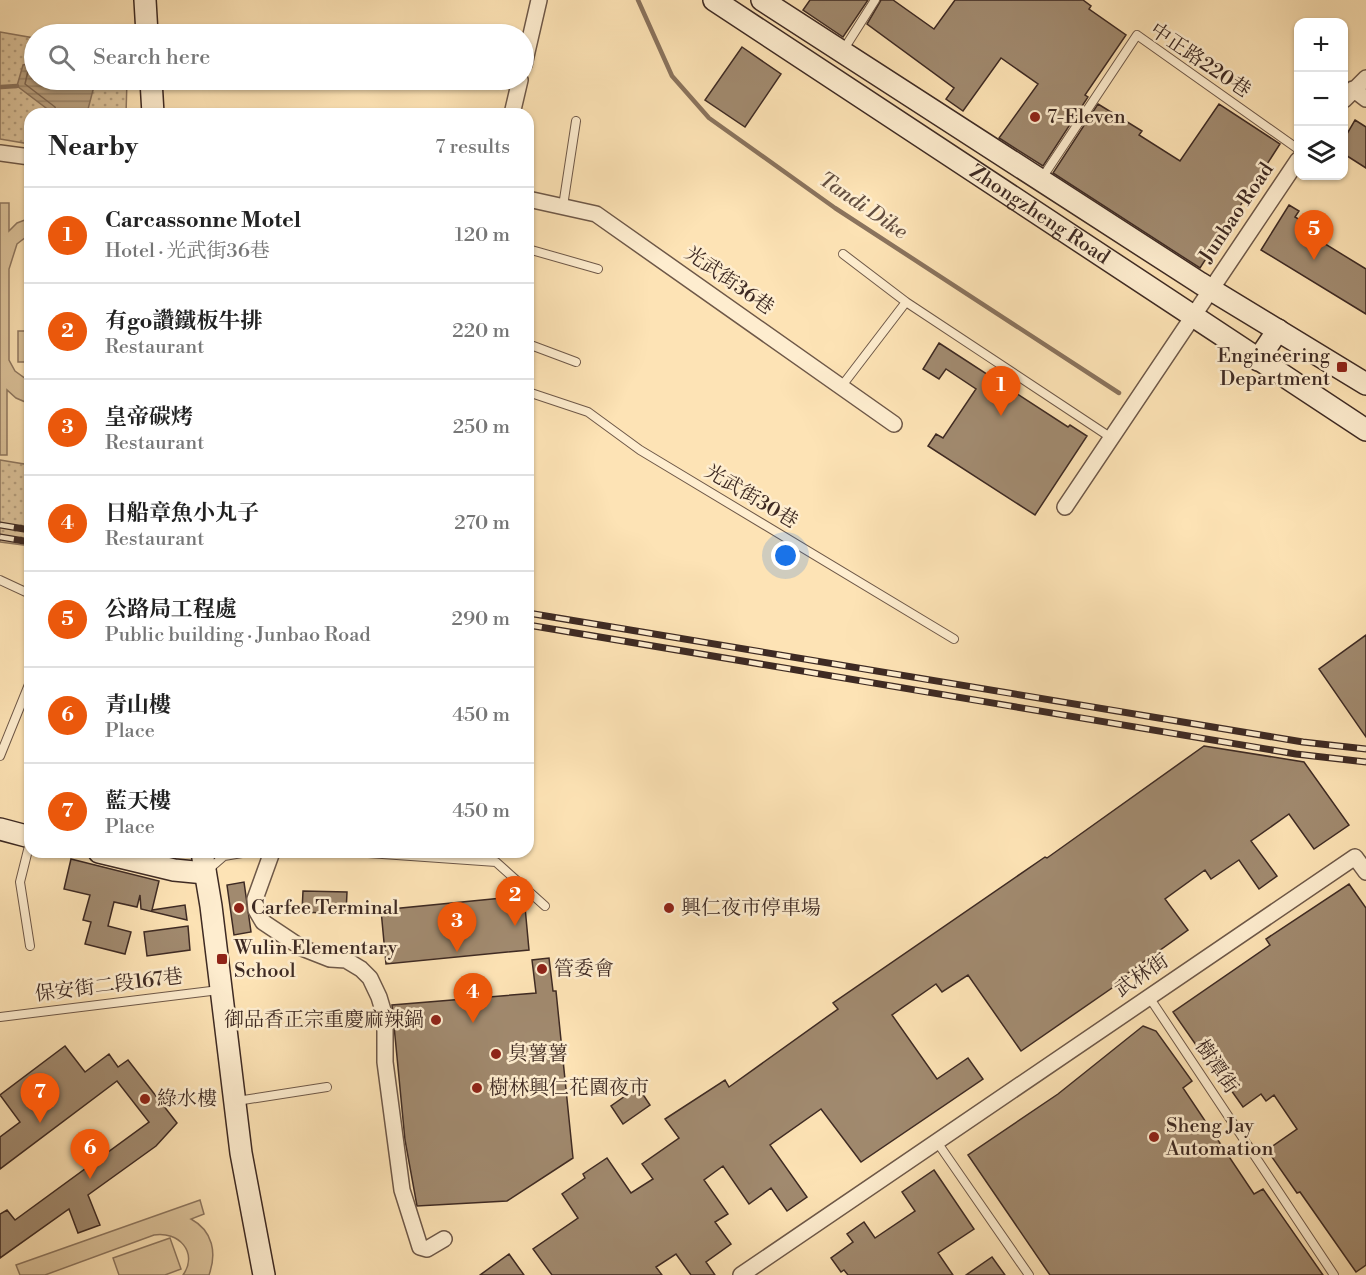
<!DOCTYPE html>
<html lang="en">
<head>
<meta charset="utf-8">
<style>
	:root { --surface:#fff; --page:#f6f6f6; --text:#222; --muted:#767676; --line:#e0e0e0; --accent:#ea580c }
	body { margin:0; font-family:"Libre Bodoni","Noto Serif TC",serif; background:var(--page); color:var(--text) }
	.controls { position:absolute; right:18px; top:18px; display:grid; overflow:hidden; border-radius:12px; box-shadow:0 2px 4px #0004 }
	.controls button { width:54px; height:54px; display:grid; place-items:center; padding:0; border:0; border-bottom:2px solid var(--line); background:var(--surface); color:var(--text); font:30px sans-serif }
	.you { position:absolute; left:786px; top:556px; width:21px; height:21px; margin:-15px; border:4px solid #fff; border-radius:50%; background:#1a73e8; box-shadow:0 0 0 9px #1a73e833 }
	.badge { display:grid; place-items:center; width:39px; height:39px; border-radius:50%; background:var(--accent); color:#fff; font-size:20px; font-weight:700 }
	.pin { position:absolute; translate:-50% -50px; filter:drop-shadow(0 2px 3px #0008) }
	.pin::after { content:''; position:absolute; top:32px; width:21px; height:18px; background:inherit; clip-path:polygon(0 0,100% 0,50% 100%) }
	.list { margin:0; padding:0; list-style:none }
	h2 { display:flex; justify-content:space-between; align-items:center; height:78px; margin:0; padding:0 24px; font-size:26px }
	h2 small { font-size:20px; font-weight:400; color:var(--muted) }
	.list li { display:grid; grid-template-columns:39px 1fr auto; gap:18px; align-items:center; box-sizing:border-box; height:96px; padding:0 24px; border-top:2px solid var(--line) }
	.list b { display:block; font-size:22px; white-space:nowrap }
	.list p { margin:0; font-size:20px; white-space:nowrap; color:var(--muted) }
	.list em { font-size:20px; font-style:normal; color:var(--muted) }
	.icon { flex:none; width:33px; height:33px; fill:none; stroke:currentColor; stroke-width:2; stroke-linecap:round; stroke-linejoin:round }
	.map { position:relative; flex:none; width:1366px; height:1275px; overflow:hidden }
	.search { position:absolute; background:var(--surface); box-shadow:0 2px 4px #0004; left:24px; top:24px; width:510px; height:66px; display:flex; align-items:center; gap:15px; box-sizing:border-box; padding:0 21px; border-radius:33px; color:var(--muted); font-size:22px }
	.panel { position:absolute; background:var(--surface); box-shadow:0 2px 4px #0004; left:24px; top:108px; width:510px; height:750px; border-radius:18px }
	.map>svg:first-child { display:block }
	.park { fill:url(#park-dots); stroke:#8e7760; stroke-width:1.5 }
	.pitch { fill:#ddc49c; stroke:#8e7760; stroke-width:1.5 }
	.water { fill:url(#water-rules); stroke:#8a735d; stroke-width:1.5 }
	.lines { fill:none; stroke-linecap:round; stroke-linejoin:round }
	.shore { stroke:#7d6753; stroke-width:1.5 }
	.stream { stroke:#8a735d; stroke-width:4.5 }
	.building { fill:#a18a6f; stroke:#3e2a23; stroke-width:1.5 }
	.lane-casing { stroke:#6e5848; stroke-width:10 }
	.street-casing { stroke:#6e5848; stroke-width:18 }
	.secondary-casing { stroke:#3e2a23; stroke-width:24 }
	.lane { stroke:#feedcf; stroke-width:8 }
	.street { stroke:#feedcf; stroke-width:15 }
	.secondary { stroke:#feedcf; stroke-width:21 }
	.rail-casing { stroke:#3e2a23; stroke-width:7 }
	.rail { stroke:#feedcf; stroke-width:4.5; stroke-dasharray:14; stroke-linecap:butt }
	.poi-dot { fill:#8f2418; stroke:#feedcf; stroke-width:2 }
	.labels { text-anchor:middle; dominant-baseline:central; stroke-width:5; stroke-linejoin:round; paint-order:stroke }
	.street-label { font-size:20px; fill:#3e2a23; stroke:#feedcf }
	.poi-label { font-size:20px; fill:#3e2a23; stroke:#feedcf; text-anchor:start }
	.water-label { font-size:21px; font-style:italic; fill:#644f40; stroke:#feedcf }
</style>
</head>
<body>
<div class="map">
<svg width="1366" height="1275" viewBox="0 0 1366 1275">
	<defs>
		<pattern id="park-dots" width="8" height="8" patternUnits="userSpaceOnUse" patternTransform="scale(1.5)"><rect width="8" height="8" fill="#ddc49c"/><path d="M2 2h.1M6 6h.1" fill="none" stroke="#b59f7f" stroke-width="1.8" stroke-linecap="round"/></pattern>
		<pattern id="water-rules" width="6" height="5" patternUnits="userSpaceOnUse" patternTransform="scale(1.5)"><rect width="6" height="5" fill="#bca483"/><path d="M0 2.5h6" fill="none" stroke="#9a866b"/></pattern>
	</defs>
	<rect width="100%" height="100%" fill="#fde3b5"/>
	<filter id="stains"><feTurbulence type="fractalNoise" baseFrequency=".00333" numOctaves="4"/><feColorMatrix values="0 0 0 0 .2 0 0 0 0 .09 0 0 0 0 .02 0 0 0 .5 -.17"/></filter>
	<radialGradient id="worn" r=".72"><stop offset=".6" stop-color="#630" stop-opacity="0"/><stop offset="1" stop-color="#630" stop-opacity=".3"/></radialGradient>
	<path class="park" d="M0,32L34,38V80H127L126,114H30V144L0,139Z
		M0,460L30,465V546L0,542Z"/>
	<path class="pitch" d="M0,203H9V231L17,223L30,218V234L17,244L9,269V360L15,371L30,382V404L16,398L7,390V455H0Z
		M18,331H30V362H18Z
		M200,1200L204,1214L191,1219C213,1231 217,1253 209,1275H183C199,1252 178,1231 154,1235L45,1275H20L16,1265Z
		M170,1238L181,1269L165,1275H119L113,1258Z"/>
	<path class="water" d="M34,63V80H100L93,90L87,113L54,114L17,86L23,65Z"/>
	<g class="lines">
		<path class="shore" d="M34,69L28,71L25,84L55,107L57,114"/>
		<path class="stream" d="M638,0L672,76L709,118L835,208L1119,393
			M1,87L17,86"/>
	</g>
	<path class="building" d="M810,0H868L843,37L803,10Z
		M881,0H893L934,29L955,0H1083L1091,6L1089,9L1126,35L1085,95L1088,97L1043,166L999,138L1038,84L1001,58L963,111L946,99L954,88L867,24Z
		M742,47L781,74L745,127L705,100Z
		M1098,104L1142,131L1139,135L1180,161L1219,104L1280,144L1200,268L1053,173Z
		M1355,120L1366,127V168L1344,154V139Z
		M1289,205L1299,211L1295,217L1308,225L1304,231L1366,269V314L1261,250Z
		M939,343L1068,427L1070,425L1087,436L1035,515L928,446L936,434L943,438L976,389L946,369L939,379L923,369Z
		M1366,635V737L1319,669Z
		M1204,746L1304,762L1349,825L1314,849L1289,814L1251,841L1277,876L1259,889L1239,860L1211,879L1205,870L1165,899L1188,930L1124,976L1125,979L1021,1051L968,975L942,992L936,984L892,1015L937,1079L968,1058L983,1079L861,1162L821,1109L770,1145L807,1197L787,1211L771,1188L749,1204L723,1166L704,1180L728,1214L715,1222L731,1244L706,1262L715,1275H691L676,1254L656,1267L662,1275H552L533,1249L578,1218L562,1194L585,1178L583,1174L607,1158L631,1193L653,1179L642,1164L679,1138L665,1119L725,1080L729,1087L838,1009L833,1003L1045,857L1047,858Z
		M71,859L159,881L152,910L185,905L187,920L141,909L140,895L137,907L114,902L108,926L131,932L125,954L85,944L91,922L83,920L90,895L64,889Z
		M244,882L251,932L234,935L227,885Z
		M1349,884L1366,908V1265L1356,1272L1300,1192L1297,1193L1267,1150L1297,1129L1274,1095L1266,1101L1261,1094L1243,1107L1226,1083L1224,1085L1173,1012L1270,945L1266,939Z
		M303,891L347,892L346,914L302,912Z
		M524,896L529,950L386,964L381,910Z
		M188,926L190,950L147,956L144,932Z
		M549,958L553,991H556L573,1158L507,1201L417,1206L405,1140L392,1005L536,993L532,960Z
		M1143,1026L1156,1031L1192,1081L1183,1088L1254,1194L1263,1189L1323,1275H1050L968,1155L1058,1094Z
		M65,1046L85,1072L109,1054L118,1067L128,1060L177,1123L156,1146L88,1195L100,1225L78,1233L69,1209L0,1258V1214L7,1210L15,1220L149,1122L117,1081L0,1169V1137L20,1122L0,1095Z
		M638,1087L650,1105L623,1124L611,1106Z
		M934,1170L974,1229L938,1253L953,1275H848L844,1270L841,1272L831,1258L853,1242L847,1234L864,1222L875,1238L915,1211L902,1192Z
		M509,1254L524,1275H480Z
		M992,1257L1005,1275H966Z"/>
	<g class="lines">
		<g class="lane-casing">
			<path id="lane" d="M844,49L875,0
				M1042,178L1137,35L1298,149
				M563,206L576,121
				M528,249L598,269
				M843,254L906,302L1110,437
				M528,344L576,362
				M841,387L906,302
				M528,392L588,412L640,450L954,639
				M0,580L30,594
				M0,756L30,682
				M30,842L20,882L30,946
				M354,852L496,862L545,906
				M209,869L224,856L248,852
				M1149,997L1334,1275
				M0,1017L219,990
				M237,1101L327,1087
				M937,1142L1029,1275"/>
		</g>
		<g class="street-casing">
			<path id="street" d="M524,65L539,0
				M1353,89L1366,99
				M1344,100L1366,78
				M512,114L520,80
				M0,153L30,157
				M528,199L596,214L894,424
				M1065,507L1298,160
				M272,852L255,899L256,910L263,922L302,948L330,959L346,960L361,969L370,978L379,997L385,1017V1062L402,1190L420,1247L427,1249L444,1239
				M741,1275L1355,857L1366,872"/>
		</g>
		<g class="secondary-casing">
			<g id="secondary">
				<path d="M145,0L147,34"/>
				<path id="s1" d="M714,0L1366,430"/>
				<path d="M762,0L1200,283L1366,384"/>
				<path d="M151,80L153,114"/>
				<path d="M1258,360L1278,330"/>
				<path d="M0,829L30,837"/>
				<path d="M99,852L174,870L205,873"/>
				<path d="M202,852L211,906L241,1153L264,1275"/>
			</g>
		</g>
		<use href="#lane" class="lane"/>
		<use href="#street" class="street"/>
		<use href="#secondary" class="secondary"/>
		<g class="rail-casing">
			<path id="rail" d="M0,525L30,530
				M0,537L30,542
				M528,613L1303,742L1366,749
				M528,625L1296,754L1366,762"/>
		</g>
		<use href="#rail" class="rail"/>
	</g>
	<g class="poi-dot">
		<circle cx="1035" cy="117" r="6"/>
		<rect x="1336" y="361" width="12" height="12" rx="3"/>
		<circle cx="239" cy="908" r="6"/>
		<circle cx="669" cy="908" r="6"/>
		<rect x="216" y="953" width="12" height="12" rx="3"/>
		<circle cx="542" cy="969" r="6"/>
		<circle cx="436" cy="1020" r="6"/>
		<circle cx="496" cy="1054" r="6"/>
		<circle cx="477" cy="1088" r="6"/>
		<circle cx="145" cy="1099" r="6"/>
		<circle cx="1154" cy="1137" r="6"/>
	</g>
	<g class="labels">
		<g class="street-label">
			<text transform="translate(1200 61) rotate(34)">中正路220巷</text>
			<text transform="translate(1237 213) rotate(-56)">Junbao Road</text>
			<text stroke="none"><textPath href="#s1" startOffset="390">Zhongzheng Road</textPath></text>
			<text transform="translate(729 281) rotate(35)">光武街36巷</text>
			<text transform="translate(751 497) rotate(31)">光武街30巷</text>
			<text transform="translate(1142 976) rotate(-34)">武林街</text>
			<text transform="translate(109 986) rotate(-7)">保安街二段167巷</text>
			<text transform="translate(1216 1067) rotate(56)">樹潭街</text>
		</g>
		<g class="poi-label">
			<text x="1047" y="117">7-Eleven</text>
			<text x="1330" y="356" text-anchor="end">Engineering<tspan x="1330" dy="23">Department</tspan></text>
			<text x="251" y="908">Carfee Terminal</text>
			<text x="681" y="908">興仁夜市停車場</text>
			<text x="234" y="948">Wulin Elementary<tspan x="234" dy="23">School</tspan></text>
			<text x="554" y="969">管委會</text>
			<text x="424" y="1020" text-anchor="end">御品香正宗重慶麻辣鍋</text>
			<text x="508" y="1054">臭薯薯</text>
			<text x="489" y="1088">樹林興仁花園夜市</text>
			<text x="157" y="1099">綠水樓</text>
			<text x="1166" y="1126">Sheng Jay<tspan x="1166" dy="23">Automation</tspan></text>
		</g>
		<g class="water-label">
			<text transform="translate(863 206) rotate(34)">Tandi Dike</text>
		</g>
	</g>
	<rect width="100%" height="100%" filter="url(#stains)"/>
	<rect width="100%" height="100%" fill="url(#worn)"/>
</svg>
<div class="controls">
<button>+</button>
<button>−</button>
<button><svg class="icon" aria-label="layers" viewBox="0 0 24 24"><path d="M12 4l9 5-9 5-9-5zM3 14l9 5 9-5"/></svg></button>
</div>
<div class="you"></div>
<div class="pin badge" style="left:1001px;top:416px">1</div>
<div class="pin badge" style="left:515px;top:926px">2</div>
<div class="pin badge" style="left:457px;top:952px">3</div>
<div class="pin badge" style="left:473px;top:1023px">4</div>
<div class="pin badge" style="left:1314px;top:260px">5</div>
<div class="pin badge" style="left:90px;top:1179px">6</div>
<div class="pin badge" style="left:40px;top:1123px">7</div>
<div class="search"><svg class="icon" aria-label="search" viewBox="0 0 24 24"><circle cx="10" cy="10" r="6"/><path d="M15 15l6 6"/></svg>Search here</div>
<section class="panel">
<h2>Nearby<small>7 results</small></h2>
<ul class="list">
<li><span class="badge">1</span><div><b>Carcassonne Motel</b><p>Hotel · 光武街36巷</p></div><em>120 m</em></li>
<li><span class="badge">2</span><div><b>有go讚鐵板牛排</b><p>Restaurant</p></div><em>220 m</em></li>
<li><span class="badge">3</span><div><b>皇帝碳烤</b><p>Restaurant</p></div><em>250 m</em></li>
<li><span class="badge">4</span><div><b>日船章魚小丸子</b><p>Restaurant</p></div><em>270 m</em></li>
<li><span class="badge">5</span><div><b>公路局工程處</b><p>Public building · Junbao Road</p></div><em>290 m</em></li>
<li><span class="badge">6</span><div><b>青山樓</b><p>Place</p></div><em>450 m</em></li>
<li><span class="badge">7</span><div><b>藍天樓</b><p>Place</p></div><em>450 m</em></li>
</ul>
</section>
</div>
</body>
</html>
